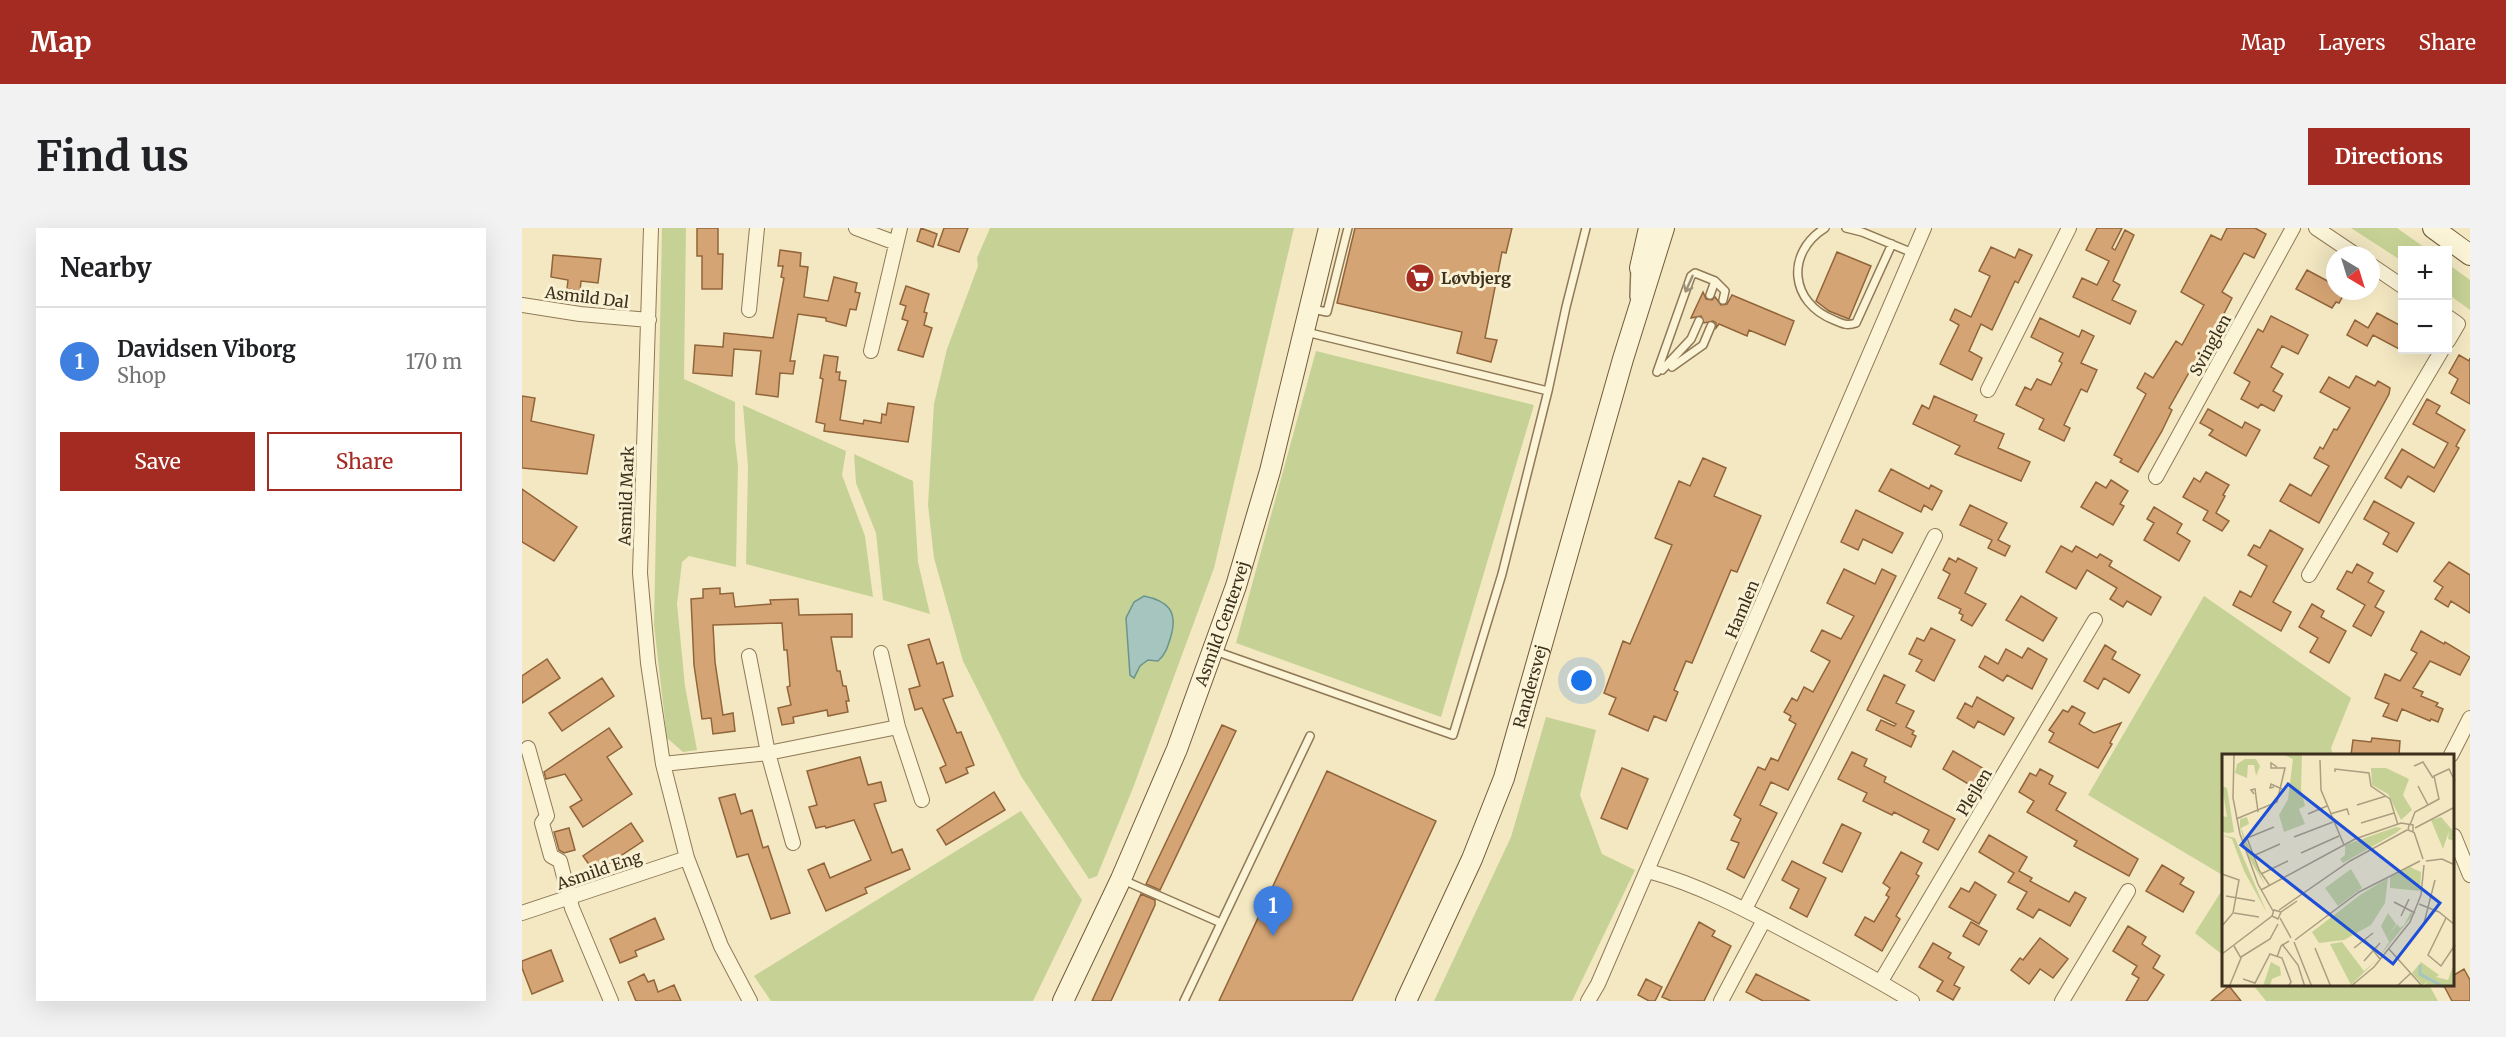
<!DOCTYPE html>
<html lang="en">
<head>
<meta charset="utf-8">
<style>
	:root { --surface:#fff; --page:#f2f2f2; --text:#202124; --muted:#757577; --line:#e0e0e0; --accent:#a42b21 }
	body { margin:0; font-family:Merriweather,serif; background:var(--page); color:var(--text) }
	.controls { position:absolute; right:18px; top:18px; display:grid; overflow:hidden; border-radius:0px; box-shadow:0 6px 24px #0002 }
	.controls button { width:54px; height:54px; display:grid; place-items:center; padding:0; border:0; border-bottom:2px solid var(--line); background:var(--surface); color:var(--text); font:30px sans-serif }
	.compass { position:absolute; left:1804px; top:18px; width:54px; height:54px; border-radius:50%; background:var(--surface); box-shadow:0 6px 24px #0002; rotate:142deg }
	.you { position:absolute; left:1060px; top:453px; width:21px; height:21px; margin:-15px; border:4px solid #fff; border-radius:50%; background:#1a73e8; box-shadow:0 0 0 9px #1a73e833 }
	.badge { display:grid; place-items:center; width:39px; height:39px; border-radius:50%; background:var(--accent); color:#fff; font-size:20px; font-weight:700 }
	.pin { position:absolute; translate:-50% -50px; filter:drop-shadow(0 2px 3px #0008) }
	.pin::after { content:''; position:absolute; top:32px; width:21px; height:18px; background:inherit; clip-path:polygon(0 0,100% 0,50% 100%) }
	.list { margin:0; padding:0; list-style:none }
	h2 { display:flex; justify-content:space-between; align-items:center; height:78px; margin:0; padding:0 24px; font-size:26px }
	h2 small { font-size:20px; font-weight:400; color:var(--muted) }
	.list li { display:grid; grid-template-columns:39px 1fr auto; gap:18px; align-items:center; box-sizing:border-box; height:108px; padding:0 24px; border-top:2px solid var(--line) }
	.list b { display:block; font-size:22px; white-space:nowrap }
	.list p { margin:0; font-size:20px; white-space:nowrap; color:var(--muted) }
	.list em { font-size:20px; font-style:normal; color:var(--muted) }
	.actions { display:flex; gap:12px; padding:18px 24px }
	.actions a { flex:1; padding:14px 0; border:2px solid var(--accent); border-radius:0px; text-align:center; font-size:21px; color:var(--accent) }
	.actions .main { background:var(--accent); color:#fff }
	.map { position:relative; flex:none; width:1948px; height:773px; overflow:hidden; border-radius:0px }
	header { display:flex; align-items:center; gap:36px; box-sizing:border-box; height:84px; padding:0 30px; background:var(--accent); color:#fff }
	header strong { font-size:28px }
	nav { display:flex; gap:33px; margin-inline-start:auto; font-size:21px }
	.intro { display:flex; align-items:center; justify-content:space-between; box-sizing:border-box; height:144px; padding:0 36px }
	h1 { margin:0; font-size:42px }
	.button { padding:15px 27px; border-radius:0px; background:var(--accent); color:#fff; font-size:21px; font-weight:700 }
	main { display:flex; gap:36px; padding:0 36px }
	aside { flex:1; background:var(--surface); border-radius:0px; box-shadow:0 6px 24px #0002 }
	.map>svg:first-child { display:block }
	.green { fill:#c6d295 }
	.water { fill:#a5c5be; stroke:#6a948e; stroke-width:1.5 }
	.building { fill:#d5a474; stroke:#91643a; stroke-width:1.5 }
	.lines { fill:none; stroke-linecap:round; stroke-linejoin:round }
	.lane-casing { stroke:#8f7957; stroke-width:10 }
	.street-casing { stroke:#8f7957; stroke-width:16 }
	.secondary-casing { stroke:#715a3a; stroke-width:22 }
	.lane { stroke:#fcf4d7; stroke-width:7 }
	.street { stroke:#fcf4d7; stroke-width:14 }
	.secondary { stroke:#fcf4d7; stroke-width:20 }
	.oneway { stroke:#9c927a }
	.labels { text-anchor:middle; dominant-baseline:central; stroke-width:6; stroke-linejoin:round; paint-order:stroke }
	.poi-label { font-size:16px; font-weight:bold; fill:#3d2f1d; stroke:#f9f1d3; text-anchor:start }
	.street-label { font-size:16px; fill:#3d2f1d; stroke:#f9f1d3 }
	.inset-river { fill:none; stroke:#a5c5be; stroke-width:3 }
	.inset-road { fill:none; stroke:#aa9e80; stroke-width:1.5 }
	.view { fill:#1d4ed8; fill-opacity:0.15; stroke:#1d4ed8; stroke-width:3 }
	.inset-edge { fill:none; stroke:#3d2f1d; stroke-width:3 }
</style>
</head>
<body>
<header>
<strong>Map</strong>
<nav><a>Map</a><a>Layers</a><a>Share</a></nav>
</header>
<div class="intro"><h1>Find us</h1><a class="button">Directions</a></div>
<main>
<aside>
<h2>Nearby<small></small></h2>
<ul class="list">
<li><span class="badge" style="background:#3f7fe0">1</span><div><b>Davidsen Viborg</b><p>Shop</p></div><em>170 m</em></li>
</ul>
<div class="actions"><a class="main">Save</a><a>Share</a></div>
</aside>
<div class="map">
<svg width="1948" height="773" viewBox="0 0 1948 773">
	<rect width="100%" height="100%" fill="#f3e8c2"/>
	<path class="green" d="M140,0H164L162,151L213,174V212L216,238L214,339L167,328L160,334L155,376L163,458L175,522L161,524L145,510L132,397Z
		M468,0H772L692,340L611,560L575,648L567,651L499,548L441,433L412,330L406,277L412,176L425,121L456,38L455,30Z
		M1829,0H1875L1906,22H1880V33Z
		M1926,36L1948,52V82L1926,66Z
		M794,123L1012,177L919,489L714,415Z
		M221,177L324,223L320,247L343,308L351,369L224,336L226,239Z
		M332,226L391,253L396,334L408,386L361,372L354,305L334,255Z
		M1682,368L1829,470L1809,520L1811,527H1702V648L1566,567Z
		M1024,489L1074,502L1058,567L1080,626L1113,642L1050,773H912L989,609Z
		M499,583L560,672L511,773H249L232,748Z
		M1702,659V728L1673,705Z
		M1731,757H1907L1916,773H1744Z"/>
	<path class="water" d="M622,368C646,373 656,383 649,408C646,418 644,426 636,433L626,432L618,438L612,450L608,447L604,390L612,374Z"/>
	<path class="building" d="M175,0H196V26H201L200,61H180V28H175Z
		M399,0L415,6L411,19L395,13Z
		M422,0H446L437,24L416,17Z
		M833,0H990L984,25L980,24L963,110L975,112L969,134L935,125L940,104L815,75Z
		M1575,0H1600L1590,20L1593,22L1603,2L1612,7L1591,53L1598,57L1590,72L1614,83L1608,96L1551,69L1560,50L1575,57L1587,33L1564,22Z
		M1705,0H1733L1744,6L1732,30L1722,25L1700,64L1710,70L1676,136L1673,134L1647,180L1650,182L1640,203L1616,244L1598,234L1600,231L1592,227L1624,166L1615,160L1623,145L1631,150L1654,113L1660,117L1682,77L1659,64L1689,7L1699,12Z
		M1469,19L1493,30L1497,21L1510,27L1496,55L1493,53L1470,102L1459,96L1447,123L1460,130L1450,152L1418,136L1437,97L1428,92L1433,81L1449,89L1468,48L1457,43Z
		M258,22L279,25L278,38L286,39L282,69L306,73L312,49L335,55L333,64L338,65L334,82L328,81L324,98L304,93V90L276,86L268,133H273L271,146L258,145L256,169L234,166L239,123L212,121L210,148L171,145L173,117L201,119L202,105L251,110L262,50L259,49L261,38H256Z
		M1315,24L1349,38L1327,91L1307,83L1294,73Z
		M31,27L79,31L76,55L59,53L58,63L45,61L46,52L29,49Z
		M1785,42L1813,57V63L1823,64L1817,75L1814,74L1810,80L1774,61Z
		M384,58L407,66L402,84L405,85L402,97L410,100L401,129L376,122L386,93L380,91L384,78L378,76Z
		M1181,64L1184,71L1190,72L1193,69L1199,77L1205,76L1210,67L1272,93L1263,117L1227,102L1225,108L1197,96L1194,100V95L1191,93L1182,95L1179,88L1169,90Z
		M1855,85L1881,99V123L1851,107L1845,118L1825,107L1833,92L1846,100Z
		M1749,88L1786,107L1776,126L1760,118L1749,139L1761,146L1751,163L1760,168L1752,183L1739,176L1736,180L1719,171L1728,154L1712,145L1736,101L1741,104Z
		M1518,90L1557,109L1560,102L1572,108L1559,135L1575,142L1565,164L1559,161L1542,197L1548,200L1542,213L1517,201L1522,191L1494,177L1503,159L1509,162L1515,151L1529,157L1540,135L1537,133L1541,125L1509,109Z
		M302,127L316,129L314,144H318L317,152L324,153L318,192L341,196L342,192L359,195L360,186L364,187L366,175L392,179L386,214L302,203L303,196L294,194L301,151L298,150Z
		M1937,127L1947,133L1948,130V176L1929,165L1936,151L1927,145Z
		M1834,148L1853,158L1856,153L1868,160L1867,166L1797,295L1758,273L1768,256L1789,268L1807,238L1792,230L1798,219L1801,221L1812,201L1815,202L1828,180L1798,164L1807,149L1827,160Z
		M0,168L13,170L9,193L72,207L65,246L0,240Z
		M1412,168L1455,187L1452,193L1482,206L1476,220L1508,234L1499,253L1433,226L1438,218L1391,196L1400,177L1407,181Z
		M1905,171L1918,178L1914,185L1943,202L1934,218L1937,220L1912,264L1886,248L1879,260L1863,250L1880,221L1912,240L1926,215L1891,196Z
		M1686,181L1720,200L1723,194L1738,202L1724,228L1687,207L1691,202L1678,195Z
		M1181,230L1204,240L1192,268L1239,288L1215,344L1209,342L1170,435L1164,433L1152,462L1156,464L1144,493L1132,488L1126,503L1087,486L1094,470L1082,465L1101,413L1108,416L1150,317L1133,310L1157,253L1168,258Z
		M1369,241L1407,261L1409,257L1420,263L1410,282L1402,277L1399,284L1357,263Z
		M1684,244L1707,257L1701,267L1703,268L1694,285L1707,293L1700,303L1681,292L1686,283L1661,269L1672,250L1678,254Z
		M1589,252L1606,263L1598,276L1602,278L1591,297L1559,279L1574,254L1584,260Z
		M0,261L55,299L32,333L0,314Z
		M1852,273L1892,295L1875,324L1861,316L1867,305L1842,291Z
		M1448,277L1485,295L1476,312L1488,318L1483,328L1466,320L1470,312L1438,297Z
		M1632,279L1660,296L1655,305L1668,313L1657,333L1622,312L1632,295L1625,291Z
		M1334,282L1381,305L1370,325L1341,311L1336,322L1319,314Z
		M1748,302L1781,321L1751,374L1769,384L1759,403L1711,377L1718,363L1729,369L1745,338L1726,327L1732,317L1738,320Z
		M1539,318L1550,324L1554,318L1575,330L1578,326L1590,333L1587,338L1639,369L1629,387L1605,373L1601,379L1588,371L1595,360L1565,342L1554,361L1524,344Z
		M1427,330L1434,334L1436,330L1455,340L1443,365L1464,376L1450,398L1439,392L1441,387L1437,385L1439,381L1416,370L1428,346L1421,342Z
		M1927,334L1948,347V385L1929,373L1926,379L1913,371L1921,359L1912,353Z
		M1835,336L1851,345L1846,354L1862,363L1853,379L1862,384L1849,408L1831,398L1843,377L1815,361L1825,343L1830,345Z
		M1322,341L1353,356L1360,341L1374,348L1266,562L1249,554L1238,577L1255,585L1222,650L1205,641L1217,615L1209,612L1219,591L1212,587L1236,539L1243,542L1249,530L1256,533L1274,496L1267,492L1269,488L1262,484L1270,470L1275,473L1282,459L1291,464L1308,433L1289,423L1300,402L1319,411L1332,388L1305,375Z
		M198,360V366L211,365L213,379L249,376L248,372L276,371L277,387L330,386V409H309L315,443H318L321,458H324L327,473H324L326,484L306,488L305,482L271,489L272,495L260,497L256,480L269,477L265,459L268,458L265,422H262L260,395L191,397L193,434L201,487L211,485L213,503L191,506L189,490L180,491L172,437L169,371L181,370V361Z
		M1499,368L1535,390L1521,413L1484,392Z
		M1790,376L1802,383L1799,389L1824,403L1807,435L1788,424L1796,410L1777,399Z
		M1409,400L1433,412L1412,453L1394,443L1400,432L1387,426L1395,410L1402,413Z
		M1899,403L1922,416L1923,414L1948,429L1938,447L1908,433L1891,460L1901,464L1899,468L1916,475L1914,478L1921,481L1916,494L1909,491L1908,493L1880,481L1875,493L1861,488L1867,476L1853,470L1863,446L1878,453L1895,425L1889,422Z
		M407,411L415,436L421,434L431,468L421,471L435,505L439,504L452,537L444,540L446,545L424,555L418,540L424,537L400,480L393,482L387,461L398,458L386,417Z
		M1583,417L1594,424L1590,431L1618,447L1607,465L1582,450L1576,461L1562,453Z
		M1506,420L1525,431L1510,461L1485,447L1481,453L1457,439L1463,428L1476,436L1484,421L1500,430Z
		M25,431L38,450L0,475V448Z
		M1362,447L1383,457L1374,475L1392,483L1384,499L1392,503L1390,506L1394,508L1389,519L1354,502L1359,492L1372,498L1374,496L1345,482Z
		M80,450L92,468L40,503L27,485Z
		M1455,469L1492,490L1482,507L1456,493L1452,500L1435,490L1443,475L1450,479Z
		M1550,478L1563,485L1557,496L1572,505L1599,495L1588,515L1590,516L1576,540L1527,514L1532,505L1527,502L1541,482L1546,484Z
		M700,497L714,503L638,662L624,656Z
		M87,500L100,519L85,529L110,566L61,599L48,579L60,572L43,546L24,551L22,544Z
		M1850,510L1878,513L1877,527H1829L1831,512L1849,514Z
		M1431,523L1464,542L1453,560L1421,541Z
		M1330,524L1345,531L1342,538L1364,549L1362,554L1433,591L1416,622L1401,614L1407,602L1372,584L1370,587L1341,573L1345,565L1316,551Z
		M338,529L346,557L359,554L364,573L352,576L370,625L380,621L388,641L343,660L345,665L304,683L286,642L302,635L308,650L349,632L332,592L304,600L303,598L294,600L287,579L295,577L285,543Z
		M1100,540L1126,551L1105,601L1079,590Z
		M1518,541L1531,548L1527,556L1544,565L1534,582L1616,631L1607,648L1552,618L1555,613L1505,584L1512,573L1497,564L1508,545L1514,548Z
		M805,543L914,593L830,773H697Z
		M472,564L483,582L424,617L415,602Z
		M213,566L219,586L230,582L241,620L246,618L268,685L249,691L226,626L215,629L197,570Z
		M109,595L121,613L73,645L61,628Z
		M1320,596L1339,605L1320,644L1301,635Z
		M47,600L53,622L42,625L37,622L32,604Z
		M1467,607L1505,629L1497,643L1510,650L1508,653L1547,674L1553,664L1564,670L1548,698L1517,681L1511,690L1495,681L1505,664L1486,654L1492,645L1457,624Z
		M1379,624L1400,635L1394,646L1397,648L1374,688L1378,691L1360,723L1333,707L1343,689L1352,694L1367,669L1364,667L1368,660L1361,655Z
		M1270,633L1304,650L1285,689L1268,680L1277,661L1260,652Z
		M1640,637L1662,650L1658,656L1672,664L1661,684L1624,663Z
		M1453,654L1474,667L1457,696L1427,679L1439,660L1447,664Z
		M619,666L633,672V677L589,773H570Z
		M133,690L142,711L113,723L115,728L98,735L88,711Z
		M1177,694L1193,703L1190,708L1209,718L1182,773H1149L1140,769Z
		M1449,694L1465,703L1457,717L1441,708Z
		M1606,698L1624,709L1620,716L1638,728L1631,740L1642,747L1625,773H1604L1617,750L1610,746L1615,738L1591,723Z
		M1518,710L1546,731L1531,750L1518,741L1507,756L1489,742L1498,730L1501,732Z
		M1411,715L1429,725L1426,730L1442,739L1432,757L1438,760L1431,772L1415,763L1421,753L1397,739Z
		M29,722L41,753L10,766L0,740V733Z
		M1942,741L1948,752V773H1930L1921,756H1932V747Z
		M122,746L126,754L132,752L136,764L152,757L159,773H114L106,754Z
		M1234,746L1288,773H1241L1224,764Z
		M1124,751L1140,759L1133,773H1127L1116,767Z
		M1707,758L1719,773H1689Z"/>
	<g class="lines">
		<g class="lane-casing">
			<path id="lane" d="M1303,0C1263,25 1268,75 1312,92C1321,96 1325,98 1334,95L1370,16
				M1324,0L1340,4L1391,25
				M1188,67L1193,53
				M1112,69L1113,38
				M790,81L805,84L826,0
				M784,104L1026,163L1044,79L1064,0
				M1150,139L1181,117L1189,98
				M1140,142L1169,111L1177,93
				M1135,144L1169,48L1173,45L1193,53L1203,63L1201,72
				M693,423L931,507L980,346L1026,163
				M601,652L699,695
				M662,773L788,508"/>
		</g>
		<g class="street-casing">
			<path id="street" d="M129,0L118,345L126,435L141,536L165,630L199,718L228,773
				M334,0L374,15
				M1794,0L1834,27
				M1849,37L1880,58
				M0,77L58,86L127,92
				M227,82L235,0
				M1926,89L1936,96L1926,113
				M349,123L378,0
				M1466,162L1547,0
				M1634,249L1771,0
				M1787,347L1920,122
				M359,425L376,499L400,572
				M227,428L246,525L271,615
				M6,520L25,588L20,595L29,628L38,633L50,680L89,773
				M1929,527L1948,490
				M141,536L246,525L376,499
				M1932,608L1948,647
				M1126,643C1178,657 1226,683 1273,708C1313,729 1352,750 1390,773
				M1223,681L1413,308
				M0,685L165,630
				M1359,753L1573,392
				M1066,773L1076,756L1402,0
				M1199,773L1242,692
				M1540,773L1606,663"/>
		</g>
		<g class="secondary-casing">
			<g id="secondary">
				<path d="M1911,0L1948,27"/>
				<path d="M1118,40L1127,0"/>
				<path id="s1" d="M541,773L599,651L655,521L714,358L748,243L807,0"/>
				<path id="s2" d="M884,773L950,631L982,550L1101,131L1142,0"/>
			</g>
		</g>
		<use href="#lane" class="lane"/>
		<use href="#street" class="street"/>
		<use href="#secondary" class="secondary"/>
	</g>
	<defs><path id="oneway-shaft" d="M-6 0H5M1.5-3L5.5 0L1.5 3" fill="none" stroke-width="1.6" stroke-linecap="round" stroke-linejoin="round" transform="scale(1.5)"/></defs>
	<use class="oneway" href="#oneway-shaft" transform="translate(1167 56) rotate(114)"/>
	<defs>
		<g id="supermarket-disc" transform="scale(1.5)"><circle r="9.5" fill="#a42b21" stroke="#f9f1d3"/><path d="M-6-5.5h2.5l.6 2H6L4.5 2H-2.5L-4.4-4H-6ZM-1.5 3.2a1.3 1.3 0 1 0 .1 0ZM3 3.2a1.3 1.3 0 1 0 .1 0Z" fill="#fff"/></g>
	</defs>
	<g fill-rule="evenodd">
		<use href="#supermarket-disc" x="898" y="50"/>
	</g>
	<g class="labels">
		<g class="poi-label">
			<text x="919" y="50">Løvbjerg</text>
		</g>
		<g class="street-label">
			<text transform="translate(65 69) rotate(7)">Asmild Dal</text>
			<text transform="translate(1688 117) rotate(-61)">Svinglen</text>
			<text transform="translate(104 268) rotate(-88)">Asmild Mark</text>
			<text transform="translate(1220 381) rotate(-67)">Hamlen</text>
			<text stroke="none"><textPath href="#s1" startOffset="410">Asmild Centervej</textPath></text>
			<text stroke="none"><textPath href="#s2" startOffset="339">Randersvej</textPath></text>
			<text transform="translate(1452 564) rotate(-59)">Plejlen</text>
			<text transform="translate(77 642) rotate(-19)">Asmild Eng</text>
		</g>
	</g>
	<g transform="translate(1700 526)">
		<rect width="232" height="232" fill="#f3e8c2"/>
		<path d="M60,0H80L79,35L83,52L77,55L83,70L62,78L57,61L66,45L71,5ZM23,5H34L38,12L34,22L32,11H26L25,24L13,19L15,10ZM149,14H164L187,25L181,41L190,56L179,66L166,40L150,31ZM0,32L5,34L12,78L7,79L0,78V62L5,63ZM25,63L27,70L19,74L43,131L27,104L18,73V65ZM219,63L232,78V87L226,85L227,77L221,95L209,66ZM174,73L180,74L174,79L121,109L118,105L123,101V91ZM0,81L13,84L45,159L22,117L10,85ZM188,113L199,118L198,137L168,134V123ZM129,115L140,134L116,152L103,134ZM166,124L163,149L149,171L122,186L97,189L90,178L138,141ZM166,159L174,170L166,182L175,170L178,174L182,171L189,158L191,161L157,203L167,188L159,172ZM120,188L142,217L156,205L129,231L108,190ZM49,208L58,213L59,221L50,225L48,232H41ZM199,208L217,221L214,223L226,226L232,209V232H202L206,227L201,231L190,219Z" fill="#c6d295"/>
		<path class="inset-river" d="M198,211V220L222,233"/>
		<path class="inset-road" d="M12,0L11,44L18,80L36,130L51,157M98,6L99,36L122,91M192,12L201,8L211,24M113,18V15L147,19L149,32L168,45L176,71M196,32L206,51M52,33L48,34L49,30L60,35M32,40L29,36L33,35L36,58M135,51L164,42M86,60L105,52M108,60L125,55L127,61M14,65L55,48L63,14H49V9L55,13M139,69L172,59M188,71L193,58L217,45L212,22L227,15L233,27M193,74L233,53M192,78L201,105M72,83L111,68M79,99L117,82M31,102L58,90M204,107L220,105L233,111M0,120L17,126L11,159L0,172M39,120L66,107M48,132L37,116L25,84L52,73M39,136L133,85L179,69L191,71V78L186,76L187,71M4,142L33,147M172,148L193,159M197,150L217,158L233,171M57,156L128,107L185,76M59,158L75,147M12,159L37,163M179,162L187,145M58,164L69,184M224,164L206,201L219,212L233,191M202,169L213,126M73,186L137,138L198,107M143,186L158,205M72,188L90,233M60,190L76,211L83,233M93,194L109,233M132,194L151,179M167,195L201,233M0,200L50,162L52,156L59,158L56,165L50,162M19,203L48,185L56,170M55,203L59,192L67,187M142,207L158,189M21,225L33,229L48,200L60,204L69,228L66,233M7,233L19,204L12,192M128,233L152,213L188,168L199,141L202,111M174,233L189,219"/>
		<path class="view" d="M66,30L218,149L171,210L19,91Z"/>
		<rect width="232" height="232" class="inset-edge"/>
	</g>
</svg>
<div class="controls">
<button>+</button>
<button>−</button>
</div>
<svg class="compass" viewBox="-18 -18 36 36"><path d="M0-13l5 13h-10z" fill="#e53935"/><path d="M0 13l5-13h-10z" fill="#757577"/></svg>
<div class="you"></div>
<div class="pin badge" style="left:751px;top:708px;background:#3f7fe0">1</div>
</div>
</main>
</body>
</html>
